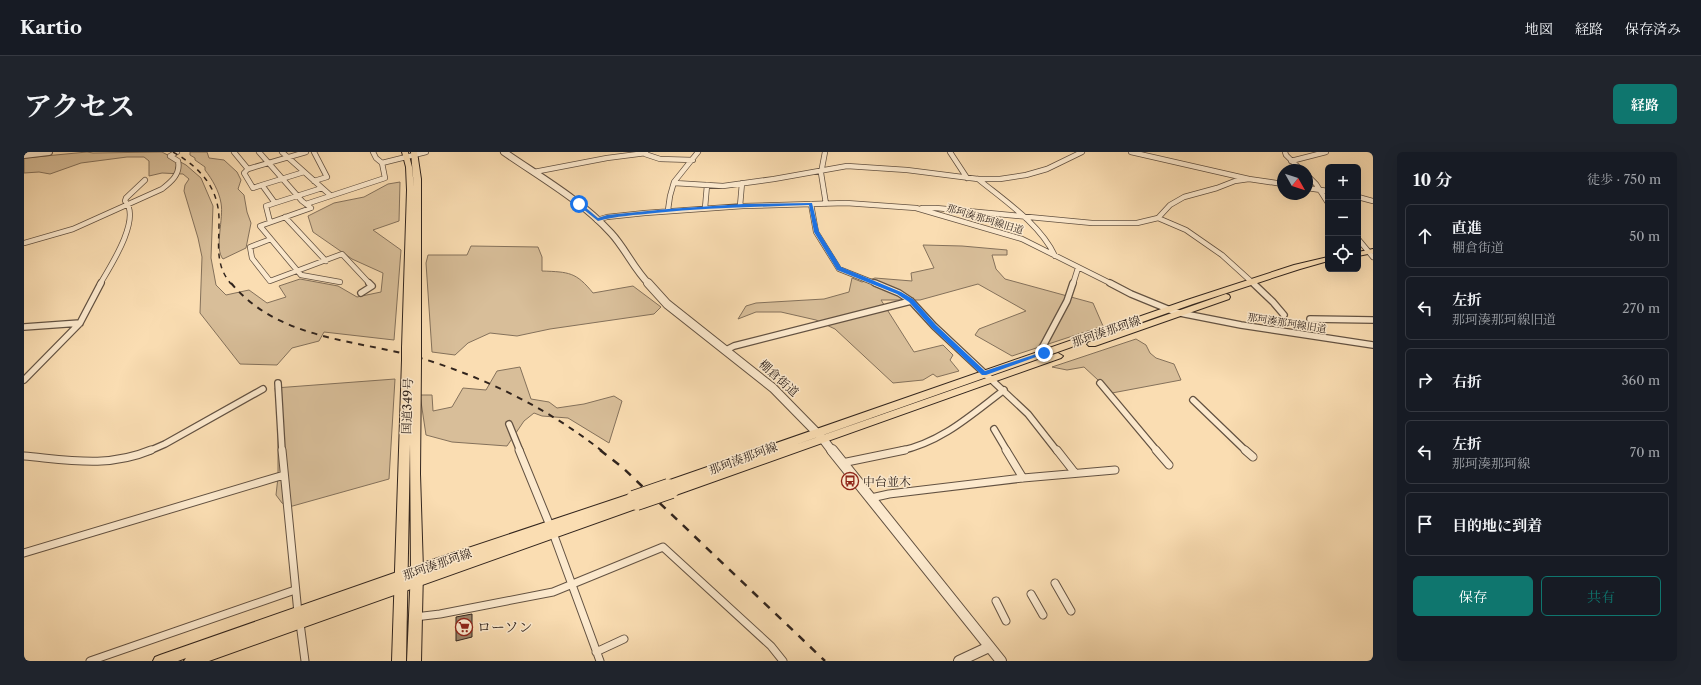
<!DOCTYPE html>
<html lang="ja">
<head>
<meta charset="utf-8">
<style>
	:root { --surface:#171b24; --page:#20242c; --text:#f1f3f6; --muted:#9ea1a6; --line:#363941; --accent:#0f766e }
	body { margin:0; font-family:"Libre Caslon Text","Noto Serif JP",serif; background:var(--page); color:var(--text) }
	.controls { position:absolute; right:12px; top:12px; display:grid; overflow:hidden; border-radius:6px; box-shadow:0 4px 16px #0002 }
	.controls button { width:36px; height:36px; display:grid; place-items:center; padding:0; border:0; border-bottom:1px solid var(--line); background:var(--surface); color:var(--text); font:20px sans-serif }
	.compass { position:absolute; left:1253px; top:12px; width:36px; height:36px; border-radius:50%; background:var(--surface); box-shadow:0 4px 16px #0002; rotate:129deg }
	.stop { position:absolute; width:12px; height:12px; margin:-9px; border:3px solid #1a73e8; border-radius:50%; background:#fff }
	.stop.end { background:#1a73e8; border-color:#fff; box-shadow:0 1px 4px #0008 }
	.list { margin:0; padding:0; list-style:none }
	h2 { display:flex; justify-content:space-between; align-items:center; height:52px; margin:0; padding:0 16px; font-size:17px }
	h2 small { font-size:13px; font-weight:400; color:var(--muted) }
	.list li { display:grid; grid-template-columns:26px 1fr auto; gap:12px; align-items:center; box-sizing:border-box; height:64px; margin:0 8px 8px; padding:0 8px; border:1px solid var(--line); border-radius:6px }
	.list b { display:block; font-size:15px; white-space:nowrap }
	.list p { margin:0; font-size:13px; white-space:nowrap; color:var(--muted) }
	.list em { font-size:13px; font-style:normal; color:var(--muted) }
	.actions { display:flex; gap:8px; padding:12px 16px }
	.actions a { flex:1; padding:9px 0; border:1px solid var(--accent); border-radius:6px; text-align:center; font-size:14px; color:var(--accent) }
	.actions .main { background:var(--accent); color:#fff }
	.icon { flex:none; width:22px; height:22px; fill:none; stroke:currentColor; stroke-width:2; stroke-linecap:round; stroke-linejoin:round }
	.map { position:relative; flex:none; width:1349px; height:509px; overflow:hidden; border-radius:6px }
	header { display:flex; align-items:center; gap:24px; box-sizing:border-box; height:56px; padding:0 20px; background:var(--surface); border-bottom:1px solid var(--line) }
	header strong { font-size:19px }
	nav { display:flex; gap:22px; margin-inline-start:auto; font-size:14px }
	.intro { display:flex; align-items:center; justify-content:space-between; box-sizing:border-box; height:96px; padding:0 24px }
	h1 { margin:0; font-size:28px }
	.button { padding:10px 18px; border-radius:6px; background:var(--accent); color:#fff; font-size:14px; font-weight:700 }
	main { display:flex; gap:24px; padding:0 24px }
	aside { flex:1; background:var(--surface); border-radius:6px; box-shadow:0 4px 16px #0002 }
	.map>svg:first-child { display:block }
	.green { fill:#d8be99; stroke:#84715b }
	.building { fill:#9a846a; stroke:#31241d }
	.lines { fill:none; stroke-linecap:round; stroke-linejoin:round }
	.minor-far2-casing { stroke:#635242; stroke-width:6 }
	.minor-far1-casing { stroke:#635242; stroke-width:8 }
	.minor-casing { stroke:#635242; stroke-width:9 }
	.tertiary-far2-casing { stroke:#635242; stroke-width:8 }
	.tertiary-far1-casing { stroke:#635242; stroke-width:10 }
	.tertiary-casing { stroke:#635242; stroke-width:12 }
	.primary-casing { stroke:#31241d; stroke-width:2 }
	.trunk-casing { stroke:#31241d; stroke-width:2 }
	.minor-far2 { stroke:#fce9cd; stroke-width:4.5 }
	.minor-far1 { stroke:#fce9cd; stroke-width:5.5 }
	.minor { stroke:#fce9cd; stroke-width:7 }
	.tertiary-far2 { stroke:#fce9cd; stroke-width:6 }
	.tertiary-far1 { stroke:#fce9cd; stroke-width:8 }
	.tertiary { stroke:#fce9cd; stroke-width:10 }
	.primary { fill:#faddb2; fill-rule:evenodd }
	.trunk { fill:#faddb2; fill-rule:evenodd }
	.rail-far2 { stroke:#31241d; stroke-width:1.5; stroke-dasharray:5 5; stroke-linecap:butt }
	.rail-far1 { stroke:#31241d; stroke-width:2; stroke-dasharray:6 6; stroke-linecap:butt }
	.rail { stroke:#31241d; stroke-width:2.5; stroke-dasharray:8 8; stroke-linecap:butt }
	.primary-bridge-casing { stroke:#31241d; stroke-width:14; stroke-linecap:butt }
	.trunk-bridge-casing { stroke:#31241d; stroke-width:12; stroke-linecap:butt }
	.primary-bridge { stroke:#faddb2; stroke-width:12 }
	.trunk-bridge { stroke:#faddb2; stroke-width:10 }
	.route { fill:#1a73e8 }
	.labels { text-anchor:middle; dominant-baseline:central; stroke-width:3; stroke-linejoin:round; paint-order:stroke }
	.far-street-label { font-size:10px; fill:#31241d; stroke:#fce9cd }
	.street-label { font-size:12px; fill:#31241d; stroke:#fce9cd }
	.poi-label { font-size:12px; fill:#31241d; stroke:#fce9cd; text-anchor:start }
	.near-poi-label { font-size:14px; fill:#31241d; stroke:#fce9cd; text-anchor:start }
</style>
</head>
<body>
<header>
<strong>Kartio</strong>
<nav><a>地図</a><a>経路</a><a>保存済み</a></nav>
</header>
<div class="intro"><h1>アクセス</h1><a class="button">経路</a></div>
<main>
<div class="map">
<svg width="1349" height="509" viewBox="0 0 1349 509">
	<rect width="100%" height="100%" fill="#faddb2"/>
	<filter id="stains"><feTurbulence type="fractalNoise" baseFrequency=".005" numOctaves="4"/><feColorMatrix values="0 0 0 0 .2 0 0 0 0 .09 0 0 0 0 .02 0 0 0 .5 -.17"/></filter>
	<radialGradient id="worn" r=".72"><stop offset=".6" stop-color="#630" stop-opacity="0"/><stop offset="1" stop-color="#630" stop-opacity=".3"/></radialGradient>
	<path class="green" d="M63,0L69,1L138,0L162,13L177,26L189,54L187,106L192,133L202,143L225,138L243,151L262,145L255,134L276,127L314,134L333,145L357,140L359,121L328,107L289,80L284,64L310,51L340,45L364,32L376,30L375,69L349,78L377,98L370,188L300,180L295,189L268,196L253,213L216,212L176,161L178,105L174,86L160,39L161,33L165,27L159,22L138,21L125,24V9L120,5H103L57,11L26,22L15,20L0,21V6Z
		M166,0H183L185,6L200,8L213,20L217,28L214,37L220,43L223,60L227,71L222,96L199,107C190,97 200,66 197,51C195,39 188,27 181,18V15L171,8V6L166,3Z
		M899,93L938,94L983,98V103H968L972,117L981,127L1069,151L1079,174L988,204L951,183L955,177L1002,159L954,132L896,148H857L890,200L919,193L929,203L926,208L935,219L913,225L909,222L899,228L869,231L811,177L792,168L757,160H732L714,167L722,154L732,151L800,147L825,140L828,126L838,130L851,126L888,129L887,121L910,116Z
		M447,94L514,95L518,105V119C545,120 552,120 569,141L609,134L637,155L630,162L526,177L493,184L466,181L444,191L431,203L408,200L402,111L404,103H443Z
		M1112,187L1122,193L1126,201L1132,206L1150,212L1157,228L1088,241L1060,215L1043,218L1028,215Z
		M496,215L507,247L525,250L533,256L560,252L590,244L598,249L585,291L544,266L518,264L510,261L500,269L483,294L428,290L402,283L396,243H408L409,259L428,255L439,236L462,238L473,219Z
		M371,227L365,327L265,355L258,351L252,343L254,325V262L251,236Z"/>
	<path class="building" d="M448,462V485L432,489V465Z"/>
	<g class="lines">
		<g class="minor-far2-casing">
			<path id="minor-far2" d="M210,0L224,17L282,0
				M235,0L278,49L287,56L236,74L277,123L316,130
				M258,0L306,43
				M290,0L303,25L290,29
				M801,0L797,21L802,52
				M926,0L943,26
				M1107,0L1225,27L1259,32
				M1261,0L1262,3L1277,18
				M622,1L621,2L636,7L669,8
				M1267,9L1302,0
				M358,11L402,0
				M224,17L220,21L229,36L238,33
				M510,20L583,6L622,1
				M1283,23L1292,32L1304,51
				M954,27C981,49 1016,72 1031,104
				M650,31L699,34L750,27L823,14L883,18L954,27H976L1002,23L1023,17L1058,0
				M1283,36L1304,39
				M1334,45L1349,49
				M251,51L298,36
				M282,52L361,26L358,11L352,6L349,0
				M787,52L792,80L815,117L853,132
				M716,54L718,31
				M681,56L683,33
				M898,56H912L1068,71H1113L1134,66L1146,53L1160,45L1193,36L1211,29L1225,27
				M644,58L646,44L650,30L674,0
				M261,65L302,109
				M1134,66L1162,78L1198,103L1230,132
				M573,68L583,65L621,61L719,54L822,51L892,56L998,87L1088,132
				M246,70L242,54L251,51L238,33L280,20
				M247,87L226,95L228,106L246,129L318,102L346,132
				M1334,87L1349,105
				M0,91L49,77L138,37C147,30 157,22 154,9L146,4L153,0
				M76,132C86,115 118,66 101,49L102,46L121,28
				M1049,132L1054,116"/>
		</g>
		<g class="minor-far1-casing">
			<path id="minor-far1" d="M851,131L875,141L887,149L910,174L1004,262L1033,299
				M1086,131L1107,142L1151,160L1217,173L1349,193
				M1229,131L1249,150L1260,163
				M337,141L348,134L345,131
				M1286,167L1349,168
				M0,175L56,171
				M702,198L710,194L887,149
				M1020,201L1018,196L1043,149L1049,131
				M0,228L56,171L77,131
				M254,231L258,299
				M1076,231L1133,299
				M1169,248L1222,299
				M485,272L496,299
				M970,277L983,299
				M125,299L141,292L239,237
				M876,299C918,290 947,263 980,238"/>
		</g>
		<g class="minor-casing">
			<path id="minor" d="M258,298L274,461
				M495,298L529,381L576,509
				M982,298L999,326
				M1033,298L1051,321
				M1132,298L1145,313
				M1221,298L1229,305
				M0,304C45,308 84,316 127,298
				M818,311L881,298
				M847,346L865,342L999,326L1091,318
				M0,401L260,323
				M1031,431L1047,459
				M1007,442L1019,463
				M972,449L982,469
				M391,465L416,462L529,440L639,395L747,494L759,509
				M276,471L281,509
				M572,500L600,487
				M66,509L271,438"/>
		</g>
		<g class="tertiary-far2-casing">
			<path id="tertiary-far2" d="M480,0C516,25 557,48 587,81C601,96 610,117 625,132
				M0,3L25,0"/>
		</g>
		<g class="tertiary-far1-casing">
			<path id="tertiary-far1" d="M624,131L643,152L749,236L799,287L808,299"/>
		</g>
		<g class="tertiary-casing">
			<path id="tertiary" d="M808,298L977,509
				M935,509L965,495"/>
		</g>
		<g class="primary-casing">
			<path id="primary" d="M1349,97V101L1334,104V100Z
				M1304,105V109L1276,117L1169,152L768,294L1031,202L1034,201L1039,204L1037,206L652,343L648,344L644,343L642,340L644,337L640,336L638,333L640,330L1163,148L1270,113Z
				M1202,142L1205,143L1206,145L1205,147L1071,194H1065L1063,192L1065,190Z
				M609,341L613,342L615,345L613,348L617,349L619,352L617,355L185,509H160L162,506L154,509H129L131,505L136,503L393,413Z"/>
		</g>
		<g class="trunk-casing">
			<path id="trunk" d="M378,0H384L388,15L390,36L387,0H393L397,27V197L392,200L389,199L387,196L383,199L378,196L383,38L382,15Z
				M383,205L386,206L388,209L392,207L397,210L396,322L399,418L397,509H383L387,418L386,292L382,509H368L378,208Z"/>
		</g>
		<use href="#minor-far2" class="minor-far2"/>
		<use href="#minor-far1" class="minor-far1"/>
		<use href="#minor" class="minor"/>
		<use href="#tertiary-far2" class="tertiary-far2"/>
		<use href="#tertiary-far1" class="tertiary-far1"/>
		<use href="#tertiary" class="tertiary"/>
		<use href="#primary" class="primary"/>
		<use href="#trunk" class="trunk"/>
		<path class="rail-far2" d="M149,0C177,16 196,37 195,71C195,94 191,113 207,132"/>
		<path class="rail-far1" d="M207,131C256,190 336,187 403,208C466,228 526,258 578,299"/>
		<path class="rail" d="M576,298L598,315L801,509"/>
		<g class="primary-bridge-casing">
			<path id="primary-bridge" d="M609,345L644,333
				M613,352L648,340"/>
		</g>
		<g class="trunk-bridge-casing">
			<path id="trunk-bridge" d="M383,196V208
				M392,197V210"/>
		</g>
		<use href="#primary-bridge" class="primary-bridge"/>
		<use href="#trunk-bridge" class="trunk-bridge"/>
	</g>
	<path class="route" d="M555,50L574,66L583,63L644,57L719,52L788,51L795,80L817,115L877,140L889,147L912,173L961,219L1018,200L1023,201L962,223H958L908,176L885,150L873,142L813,118L790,80L785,53C733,55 682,56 631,61C612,63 592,64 574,69L554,53Z"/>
	<defs>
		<g id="bus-ring" transform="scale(0.9)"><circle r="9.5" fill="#fce9cd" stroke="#8f2418" stroke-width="1.5"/><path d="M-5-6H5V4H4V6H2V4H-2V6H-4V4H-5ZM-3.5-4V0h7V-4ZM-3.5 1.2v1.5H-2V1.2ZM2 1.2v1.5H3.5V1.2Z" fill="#8f2418"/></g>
		<g id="supermarket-ring" transform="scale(0.9)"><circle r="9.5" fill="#fce9cd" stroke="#8f2418" stroke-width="1.5"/><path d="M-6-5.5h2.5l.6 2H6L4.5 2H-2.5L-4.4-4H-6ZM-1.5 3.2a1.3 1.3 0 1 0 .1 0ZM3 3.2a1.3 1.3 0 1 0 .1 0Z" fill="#8f2418"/></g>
	</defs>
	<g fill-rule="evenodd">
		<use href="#bus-ring" x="826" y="329"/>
		<use href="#supermarket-ring" x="440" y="475"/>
	</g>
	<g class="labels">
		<g class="far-street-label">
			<text transform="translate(961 67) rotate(17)">那珂湊那珂線旧道</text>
			<text transform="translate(1263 171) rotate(9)">那珂湊那珂線旧道</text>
		</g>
		<g class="street-label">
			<text transform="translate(1082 179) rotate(-19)">那珂湊那珂線</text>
			<text transform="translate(755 226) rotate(42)">棚倉街道</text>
			<text transform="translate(383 254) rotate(-88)">国道349号</text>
			<text transform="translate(719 306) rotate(-20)">那珂湊那珂線</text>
			<text transform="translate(413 412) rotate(-19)">那珂湊那珂線</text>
		</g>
		<g class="poi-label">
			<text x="839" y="329">中台並木</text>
		</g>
		<g class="near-poi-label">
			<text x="453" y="475">ローソン</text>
		</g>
	</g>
	<rect width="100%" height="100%" filter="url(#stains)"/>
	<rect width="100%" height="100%" fill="url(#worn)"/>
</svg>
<div class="controls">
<button>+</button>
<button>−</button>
<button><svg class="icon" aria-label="locate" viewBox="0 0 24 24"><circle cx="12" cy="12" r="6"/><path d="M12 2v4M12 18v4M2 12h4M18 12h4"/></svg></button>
</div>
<svg class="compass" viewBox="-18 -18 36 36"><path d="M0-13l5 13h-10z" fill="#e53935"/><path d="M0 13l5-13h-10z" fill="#9ea1a6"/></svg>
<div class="stop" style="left:555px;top:52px"></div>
<div class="stop end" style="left:1020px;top:201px"></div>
</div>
<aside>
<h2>10 分<small>徒歩 · 750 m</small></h2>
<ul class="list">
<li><svg class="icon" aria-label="ahead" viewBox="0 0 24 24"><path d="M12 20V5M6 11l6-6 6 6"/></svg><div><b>直進</b><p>棚倉街道</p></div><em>50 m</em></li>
<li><svg class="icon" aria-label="left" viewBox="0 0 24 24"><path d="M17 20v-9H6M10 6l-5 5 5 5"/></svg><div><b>左折</b><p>那珂湊那珂線旧道</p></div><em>270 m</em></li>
<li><svg class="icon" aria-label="right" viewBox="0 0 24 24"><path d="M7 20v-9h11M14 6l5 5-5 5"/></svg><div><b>右折</b></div><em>360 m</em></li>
<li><svg class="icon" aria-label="left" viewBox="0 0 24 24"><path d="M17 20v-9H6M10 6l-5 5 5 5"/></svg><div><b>左折</b><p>那珂湊那珂線</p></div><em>70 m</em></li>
<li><svg class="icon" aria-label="arrive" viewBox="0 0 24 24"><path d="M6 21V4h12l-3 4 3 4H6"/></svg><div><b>目的地に到着</b></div></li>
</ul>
<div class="actions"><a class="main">保存</a><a>共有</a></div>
</aside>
</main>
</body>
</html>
